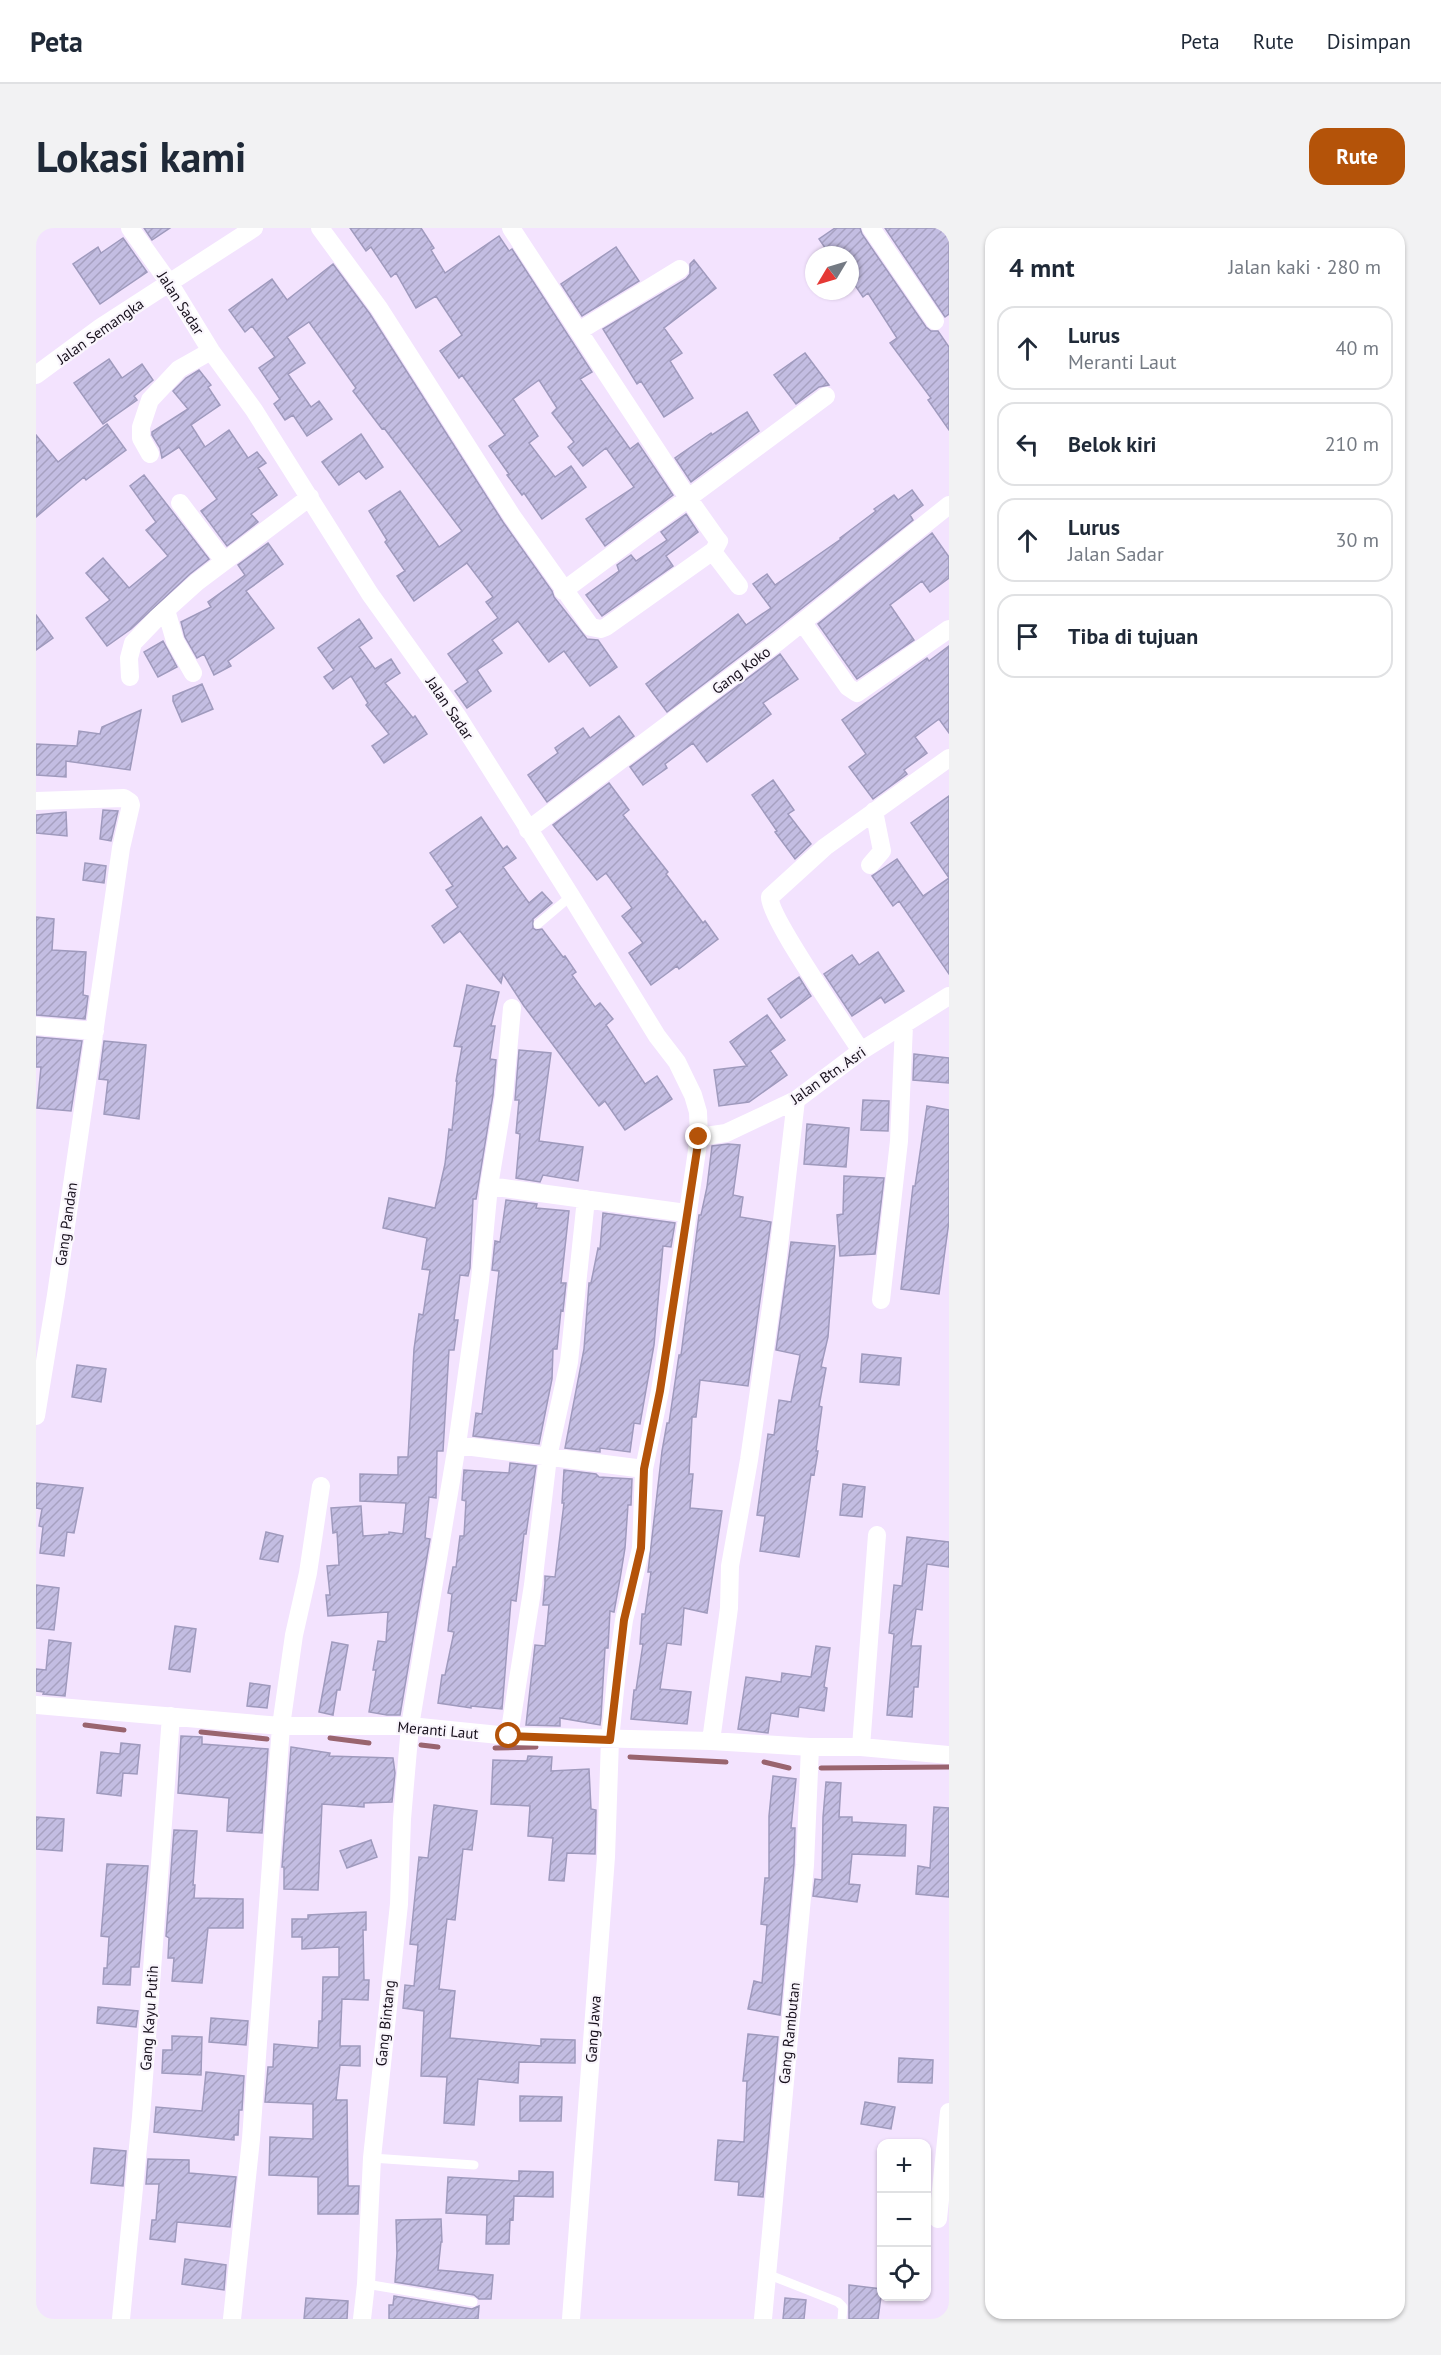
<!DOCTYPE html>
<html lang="id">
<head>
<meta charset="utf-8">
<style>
	:root { --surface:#fff; --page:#f2f2f3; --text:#1f2937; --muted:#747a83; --line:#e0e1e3; --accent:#b45309 }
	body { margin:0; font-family:"PT Sans",sans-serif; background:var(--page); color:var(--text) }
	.controls { position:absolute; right:18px; bottom:18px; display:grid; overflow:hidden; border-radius:12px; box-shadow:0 2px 4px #0004 }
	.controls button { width:54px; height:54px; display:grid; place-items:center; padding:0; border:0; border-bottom:2px solid var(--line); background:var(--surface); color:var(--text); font:30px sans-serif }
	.compass { position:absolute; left:769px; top:18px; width:54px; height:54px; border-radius:50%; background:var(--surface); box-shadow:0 2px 4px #0004; rotate:232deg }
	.stop { position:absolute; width:18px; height:18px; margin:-14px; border:4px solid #b45309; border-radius:50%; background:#fff }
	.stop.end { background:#b45309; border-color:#fff; box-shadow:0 2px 6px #0008 }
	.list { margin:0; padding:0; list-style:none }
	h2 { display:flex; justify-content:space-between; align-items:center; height:78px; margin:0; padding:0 24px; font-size:26px }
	h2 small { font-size:20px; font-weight:400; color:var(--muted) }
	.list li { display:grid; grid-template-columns:39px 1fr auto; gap:18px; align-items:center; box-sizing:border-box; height:84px; margin:0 12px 12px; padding:0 12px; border:2px solid var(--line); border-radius:18px }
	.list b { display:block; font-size:22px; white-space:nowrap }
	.list p { margin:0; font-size:20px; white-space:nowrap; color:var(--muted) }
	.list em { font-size:20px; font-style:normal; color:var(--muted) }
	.icon { flex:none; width:33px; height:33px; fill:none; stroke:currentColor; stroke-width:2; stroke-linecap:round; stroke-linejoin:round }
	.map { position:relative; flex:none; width:913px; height:2091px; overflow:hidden; border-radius:18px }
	header { display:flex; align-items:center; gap:36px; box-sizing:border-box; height:84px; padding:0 30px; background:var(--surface); border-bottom:2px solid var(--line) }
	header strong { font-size:28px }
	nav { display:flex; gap:33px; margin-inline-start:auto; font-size:21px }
	.intro { display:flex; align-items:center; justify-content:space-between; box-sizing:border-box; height:144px; padding:0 36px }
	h1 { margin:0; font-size:42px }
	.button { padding:15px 27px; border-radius:18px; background:var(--accent); color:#fff; font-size:21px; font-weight:700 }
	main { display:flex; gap:36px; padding:0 36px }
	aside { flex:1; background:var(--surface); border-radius:18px; box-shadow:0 2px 4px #0004 }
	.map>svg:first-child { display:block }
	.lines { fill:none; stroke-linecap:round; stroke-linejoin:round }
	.stream { stroke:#99646e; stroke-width:5 }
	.building { fill:url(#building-hatch); stroke:#9f9abd; stroke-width:1.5 }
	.service { stroke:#fff; stroke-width:9 }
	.minor { stroke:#fff; stroke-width:18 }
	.route { stroke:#b45309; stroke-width:8 }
	.labels { text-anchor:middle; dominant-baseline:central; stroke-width:4.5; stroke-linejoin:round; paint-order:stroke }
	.street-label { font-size:15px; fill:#160f1b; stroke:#f9f5fc }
</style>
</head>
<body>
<header>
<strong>Peta</strong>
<nav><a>Peta</a><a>Rute</a><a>Disimpan</a></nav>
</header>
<div class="intro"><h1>Lokasi kami</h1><a class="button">Rute</a></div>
<main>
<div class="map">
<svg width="913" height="2091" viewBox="0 0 913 2091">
	<defs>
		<pattern id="building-hatch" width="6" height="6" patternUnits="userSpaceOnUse" patternTransform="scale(1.5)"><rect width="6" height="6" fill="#c3bde2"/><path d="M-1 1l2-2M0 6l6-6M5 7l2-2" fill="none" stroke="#a7a1c1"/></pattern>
	</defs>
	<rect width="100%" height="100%" fill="#f3e3fe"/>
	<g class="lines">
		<path class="stream" d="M49,1497L88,1502
			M165,1504L231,1511
			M294,1510L333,1515
			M385,1517L402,1519
			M459,1520L500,1519
			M594,1529L690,1534
			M728,1534L753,1540
			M785,1540L913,1539"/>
	</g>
	<path class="building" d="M108,0H134L116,12Z
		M314,0H385L398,20L395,22L409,45L463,8L473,23L476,21L556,144L544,151L594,221L602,215L637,267L569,318L550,291L598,259L570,220L547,238L532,219L538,214L516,185L521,180L503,152L477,171L502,208L493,215L519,249L535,238L550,259L506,291L488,265L486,267L471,247L473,246L453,218L469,207L426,147L423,150L404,123L426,107L400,68L380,80L360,45L355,49L335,19L330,23Z
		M799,0H824L826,6L890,99L895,103H902L913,119V202L892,172L895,170L854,115L861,110L832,65L827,69L814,50V27H794L783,11Z
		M849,0H907L913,9V86L909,89Z
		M87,10L111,44L64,76L37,36L62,19L65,25Z
		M580,19L603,53L546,88L525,56Z
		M658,32L680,60L628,100L646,125L634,133L657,170L628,189L605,153L601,156L567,101L650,51L654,46V36Z
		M297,36L334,86L467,294L516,363L518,369L551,411L562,412L581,439L554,458L528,423L513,434L482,393L456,412L466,425L441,442L455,463L431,480L419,463L432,454L412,426L462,390L450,374L457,369L431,335L378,373L361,348L369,343L349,314L351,312L333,283L364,263L403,319L426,303L348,200L346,201L317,163L320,160L273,94L251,109L269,135L252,146L275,179L283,173L296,191L271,208L257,187L249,192L238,176L244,171L223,140L239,129L216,98L209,104L193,82L236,51L251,72Z
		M769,125L793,157L783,159L760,176L738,147Z
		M73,131L86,150L106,136L117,152L98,168L101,172L67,196L38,155Z
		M163,142L175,157L172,159L184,177L155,197L169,219L193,202L212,230L221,224L230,235L222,240L241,267L215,286L222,294L191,318L165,283L181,271L143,219L126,230L124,220L116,207V204L152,181L137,163L150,150Z
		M711,184L723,203L655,254L639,230L675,205L676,207Z
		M71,196L90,222L50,252L48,249L0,289V207L22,234Z
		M325,206L347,239L330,251L323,243L303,257L286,234Z
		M108,247L173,331L154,346L95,401L71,418L50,390L74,372L50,345L67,330L93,360L132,328L110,302L120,294L94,258Z
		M876,262L887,277L874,287L877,292L736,404L631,484L610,456L702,386L710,397L735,380L717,356L731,346L739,357L805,311L804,310L840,283L838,281L858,267L862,272Z
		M650,286L662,304L630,328L637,338L566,388L550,367L583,343L581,337L595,327L600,333L631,312L625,304Z
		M896,305L913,329V350L894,364L886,353L854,377L878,412L821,451L782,396Z
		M232,315L247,336L210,363L238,400L192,433L195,438L178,447L168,426L161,430L149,409L145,394L175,379L172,374L209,347L202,337Z
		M0,387L17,410L0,422Z
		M323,391L336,410L323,419L339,441L355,431L364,445L349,455L377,490L379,488L391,506L348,535L336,518L353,506L330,477L332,475L315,448L297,461L288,449L298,442L282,420Z
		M127,413L141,439L122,449L108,424Z
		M913,418V505L903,491L879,509L891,525L868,542L871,546L837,571L813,539L830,526L806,492L891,430L893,433Z
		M744,426L762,451L727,475L735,486L671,534L657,515L629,536L631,540L607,557L594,539Z
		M166,456L177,481L146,494L137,473V468Z
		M105,482L94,542L30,533V549L0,547V516L41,518L43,503L64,506L66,499Z
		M583,488L598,508L511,574L492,547L522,525L519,520L547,500L554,510Z
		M737,552L758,582L752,586L775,616L759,631L739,604L741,603L716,567Z
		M573,555L593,582L587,587L632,644L630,646L667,695L669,693L682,711L643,741L641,738L615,757L593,725L607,715L586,688L596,680L570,645L561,652L517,597Z
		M913,568V650L875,595Z
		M67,582L82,583L75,613L64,611Z
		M30,584L31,608L0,605V587Z
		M445,589L467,621L471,618L480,630L467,639L493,675L506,664L516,675L497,691V700L500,702L506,701L527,729L529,728L540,744L536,747L559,779L564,775L577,791L570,797L609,856L621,848L636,871L589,902L569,873L563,878L547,857L488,778L467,746L465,755L424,703L408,715L396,698L422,679L410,662L417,658L394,625Z
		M861,631L887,668L913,650V746L863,673L857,678L836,648Z
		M49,635L70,638L68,655L47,652Z
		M0,689L18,691L16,722L50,724L47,767L52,768L49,791L0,787Z
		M842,724L868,763L849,775L845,769L816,788L788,746L816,727L823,737Z
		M763,749L775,768L745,790L732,771Z
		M431,757L463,764L455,798H459L454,831L460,832L457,867L440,971H437L434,1040L432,1048L424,1047L418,1092H422L418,1122H413L407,1223H401L400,1270L393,1269L389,1310L394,1311L364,1487H351L333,1484L340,1442H337L342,1413L350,1414L352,1384L292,1388L290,1367H294L291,1338L303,1337L301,1304L297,1305L295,1280L325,1278L327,1308L353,1306V1304L367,1306L370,1275L324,1273V1246L362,1247V1229H372L378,1121L383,1086L387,1087L394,1042L386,1041L391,1010L347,1000L353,970L399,980L409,936L413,901L416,902L421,853H420L426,819L418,818Z
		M731,787L749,812L734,823L751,847L713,874L683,878L678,842L711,838L694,814Z
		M0,809L46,813L35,883L1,880L5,839H0Z
		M68,813L110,817L103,891L68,886L72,852L63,851Z
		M483,822L515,825L503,913L547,919L542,953L507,947L504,954L480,950L484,906L480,905L483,872H479Z
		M878,826L913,830V855L877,852Z
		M827,872L853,873L852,903L825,902Z
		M891,878L913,882V993L903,1066L865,1061L877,958H879Z
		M771,896L813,900L810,939L768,936Z
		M692,916L704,917L697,967L707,969L704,989L735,994L712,1158L664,1152L660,1189H656L653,1246H657L654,1280L686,1283L671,1385L648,1380L645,1417L631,1415L624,1461L655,1464L651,1496L595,1491L598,1462H600L607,1416H604L606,1386H609L615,1344H612L626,1223L631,1195H633L643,1127H645L663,987H665L671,959L676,918Z
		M808,948L848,950L839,1026L804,1028L801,987L807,986Z
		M470,972L501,976L500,980L533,983L525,1055H530L527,1083L525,1082L521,1121H517L516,1151L503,1216L437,1208L440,1185L446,1186L463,1043L456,1042L459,1013L464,1014Z
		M567,985L639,995L635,1019L627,1018L618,1117L604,1196L598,1195L594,1224L564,1220V1224L529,1220L548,1121L553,1055H555L562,1020L564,1021Z
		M755,1014L799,1018L792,1109L785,1139L790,1140L783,1178L786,1179L780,1223H782L778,1247L775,1246L763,1329L724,1323L729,1288L721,1287L732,1206L738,1207L743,1172L755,1174L764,1127L740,1122Z
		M826,1126L865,1130L863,1157L824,1154Z
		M41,1137L70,1141L65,1174L36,1169Z
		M474,1235L500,1238L490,1306H488L480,1373L475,1372L466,1481L435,1478V1480L402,1475L406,1447H409L418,1404L412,1403L416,1366L412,1365L417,1339H420L424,1308H428L430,1273L426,1272L428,1242L473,1245Z
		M528,1242L560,1246L563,1249L596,1251L595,1277H592L589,1320L584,1351L578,1384L574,1383L572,1420H569L565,1489L564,1497L524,1490V1498L490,1497L499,1417L509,1418L513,1377H507L509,1355V1348L519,1349L528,1275H526Z
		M0,1255L47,1260L38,1305L31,1304L28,1328L4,1325L7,1299L3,1298L6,1281L0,1280Z
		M807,1256L829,1259L826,1289L804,1287Z
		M230,1304L247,1308L242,1334L224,1331Z
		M871,1309L913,1314V1339L891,1336L886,1382L880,1381L875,1418H885L882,1459H878L876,1489L851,1487L858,1406L853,1405L858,1357L866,1358Z
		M0,1357L23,1360L18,1402L0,1400Z
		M139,1398L160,1401L154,1444L133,1441Z
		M13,1412L35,1415L29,1468L7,1466L8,1464L0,1463V1441L10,1442Z
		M296,1414L312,1417L304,1462H301L297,1487L283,1484Z
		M780,1418L794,1420L788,1459L791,1460L788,1483L763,1479L762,1489L735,1485L732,1505L702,1501L710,1449L745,1454L746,1445L775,1449Z
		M214,1455L234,1458L231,1480L211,1478Z
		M145,1508L166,1509V1516L232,1521L226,1605L191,1603L193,1570L142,1565Z
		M85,1515L104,1517L101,1546L87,1545L85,1568L61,1565L65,1524L84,1526Z
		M255,1519L294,1525L293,1528L357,1530L359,1545L356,1574L328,1575V1579L286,1576L282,1662L248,1661V1639H246Z
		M492,1528L516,1529L515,1543L553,1541L555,1581L560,1582L559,1626L531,1625L528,1653L513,1652L517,1610L492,1608L494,1578L455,1576L457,1532L491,1533Z
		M737,1548L760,1551L755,1600H759L758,1636L744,1787L712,1781L718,1753L726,1755L731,1697L725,1696L729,1650H733V1588Z
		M790,1554L805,1555L803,1589H816V1594L870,1597L869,1628L816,1626L813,1656L824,1657L821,1674L777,1668L779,1651L786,1652L787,1589Z
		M398,1577L441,1583L436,1622L427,1621L419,1692L411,1691L403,1761L419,1763L414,1810L505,1818V1811L539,1812V1835L483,1834L482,1855L442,1851L438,1897L408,1895L411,1849L385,1848L388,1783L367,1780L369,1757L378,1758L382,1717L374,1716L383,1629L392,1630Z
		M898,1579L913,1580V1669L880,1666L882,1638L894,1640Z
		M0,1589L28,1591L26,1623L0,1621Z
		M138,1602L161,1603L157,1657H159L158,1670L207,1671V1700H172L166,1755L136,1753L138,1730H132L133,1710L130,1708Z
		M335,1612L341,1629L311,1640L304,1623Z
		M71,1636L112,1638L103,1739H95L94,1757L67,1756L68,1740H71L73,1709L65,1708Z
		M330,1684V1702H327L328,1752H333L332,1772L306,1771L304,1818H324V1838L304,1837L300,1872H311L312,1958H323L322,1986H282V1949L233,1947L234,1909L277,1911V1876L229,1874L232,1839H237L238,1816L282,1820L283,1793H286L287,1749H303V1719L266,1721V1709H256V1691H272V1687Z
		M62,1779L102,1783L100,1799L61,1795Z
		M175,1790L212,1793L210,1817L173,1814Z
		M712,1806L742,1809L727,1969L702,1967L703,1954L679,1952L682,1912L708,1914L711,1853H707Z
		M136,1808L166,1809L165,1847L126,1845L127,1822H136Z
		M863,1830L897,1832L896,1855L862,1854Z
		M170,1844L208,1848L206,1882H203L202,1907H198V1912L118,1904L120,1879L166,1883Z
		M484,1868L526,1869L525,1893H484Z
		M829,1874L859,1879L855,1901L825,1896Z
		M58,1920L90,1923L87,1958L55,1955Z
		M112,1931L153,1932V1945L200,1949L194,1999L141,1994L139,2014L114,2011L116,1992H120L123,1956H110Z
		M483,1943L517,1944V1969L478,1968L477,1992L474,1991L473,2016H450L451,1987L410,1985L412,1949L483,1953Z
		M405,1991L406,2014H405L402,2042L457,2047L455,2071H443L438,2067L359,2054L361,2025L360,1992Z
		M149,2031L190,2037L188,2062L146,2056Z
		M813,2057L846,2061L842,2091H813Z
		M358,2068L436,2081L443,2078L442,2091H353V2077H357Z
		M270,2070L312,2073L311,2091H268Z
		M749,2070L770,2072L768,2091H747Z"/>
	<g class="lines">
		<path class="service" d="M502,696L535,668
			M336,1930L438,1937
			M731,2046L802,2074L807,2079L806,2091
			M330,2056L437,2074"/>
		<path class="minor" d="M94,0L134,56L175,123L218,182L334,366L422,489L535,668L621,808L641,834L657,867L662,884L663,909L645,1031L624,1163L608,1241L605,1320L588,1392L581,1442L574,1512L570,1629L535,2091
			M284,0L343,80L476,288L555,399L565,401L570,399L677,323
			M475,0L652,270L681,311L683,313L677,324L703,358
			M835,0L899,93
			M543,103L644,41
			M0,147L65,99L218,0
			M114,226L105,210V199L114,172L143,141L175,123
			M144,275L188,333
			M527,363L790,168
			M130,382L139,413L157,445
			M767,395L812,459L821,465L913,401
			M94,449L93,430L97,415L121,390L161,354L274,269
			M0,573L88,570L94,574L95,577L85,620L20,1067L0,1188
			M492,602L743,413L913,277
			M834,637L846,623L838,583
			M0,798L59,803
			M825,823C810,799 732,688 734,669L789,619L913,530
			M663,909L690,905L760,872L825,823L913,768
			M453,958L650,985
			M845,1072L863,913L868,797
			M421,1217L608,1241
			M0,1477L245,1498H374L473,1508L675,1513L774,1519H825L913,1527
			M473,1508L497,1357L512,1229L533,1134L550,971
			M675,1513L693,1380L694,1338L713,1232L740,1044L760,872
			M825,1519L841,1307
			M902,1991L913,1884
			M85,2091L105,1889L135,1488
			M196,2091L215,1911L245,1498L258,1407L272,1345L285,1258
			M326,2091L330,2056L336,1930L363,1676L366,1591L374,1498L421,1217L444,1052L453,958L468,868L476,780
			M727,2091L769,1637L774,1519"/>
	</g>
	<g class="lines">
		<path class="route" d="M473,1508L574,1512L588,1392L605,1320L608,1241L624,1163L663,909"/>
	</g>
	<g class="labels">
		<g class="street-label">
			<text transform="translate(145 75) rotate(57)">Jalan Sadar</text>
			<text transform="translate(64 103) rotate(-35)">Jalan Semangka</text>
			<text transform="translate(705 442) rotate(-37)">Gang Koko</text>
			<text transform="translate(414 480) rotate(56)">Jalan Sadar</text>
			<text transform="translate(792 847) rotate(-35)">Jalan Btn. Asri</text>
			<text transform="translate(30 996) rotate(-82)">Gang Pandan</text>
			<text transform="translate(402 1502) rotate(5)">Meranti Laut</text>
			<text transform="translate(113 1790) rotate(-86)">Gang Kayu Putih</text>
			<text transform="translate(349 1795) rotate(-84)">Gang Bintang</text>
			<text transform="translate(557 1801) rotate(-86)">Gang Jawa</text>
			<text transform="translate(753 1805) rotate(-84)">Gang Rambutan</text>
		</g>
	</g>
</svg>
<div class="controls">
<button>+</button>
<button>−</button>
<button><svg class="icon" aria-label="locate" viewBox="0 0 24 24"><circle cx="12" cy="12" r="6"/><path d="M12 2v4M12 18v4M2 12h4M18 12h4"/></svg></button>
</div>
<svg class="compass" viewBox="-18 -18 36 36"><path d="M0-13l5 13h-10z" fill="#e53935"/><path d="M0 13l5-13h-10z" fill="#747a83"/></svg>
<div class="stop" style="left:473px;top:1508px"></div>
<div class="stop end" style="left:663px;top:909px"></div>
</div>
<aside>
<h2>4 mnt<small>Jalan kaki · 280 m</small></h2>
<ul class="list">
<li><svg class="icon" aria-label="ahead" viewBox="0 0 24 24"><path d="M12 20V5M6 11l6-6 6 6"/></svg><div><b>Lurus</b><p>Meranti Laut</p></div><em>40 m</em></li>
<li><svg class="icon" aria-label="left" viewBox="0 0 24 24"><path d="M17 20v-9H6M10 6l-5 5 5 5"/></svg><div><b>Belok kiri</b></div><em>210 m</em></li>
<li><svg class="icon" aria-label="ahead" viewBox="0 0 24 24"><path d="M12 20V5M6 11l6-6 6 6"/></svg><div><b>Lurus</b><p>Jalan Sadar</p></div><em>30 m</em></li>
<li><svg class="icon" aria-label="arrive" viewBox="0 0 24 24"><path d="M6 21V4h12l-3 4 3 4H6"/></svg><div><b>Tiba di tujuan</b></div></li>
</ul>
</aside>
</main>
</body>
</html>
